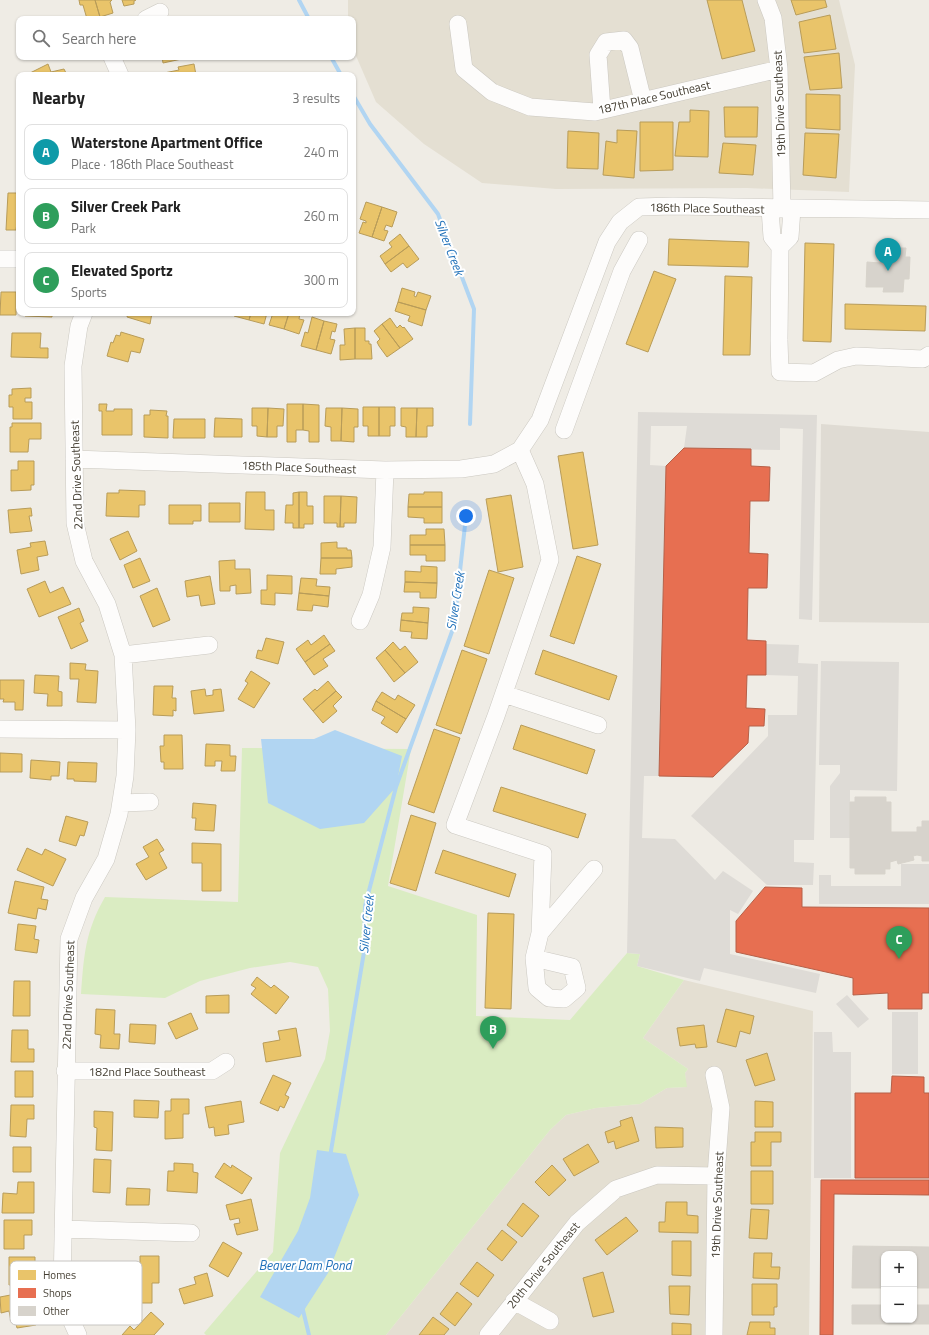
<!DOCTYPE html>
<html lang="en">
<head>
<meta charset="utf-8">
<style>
	:root { --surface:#fff; --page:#f6f6f6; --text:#222; --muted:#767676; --line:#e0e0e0; --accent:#0b8043 }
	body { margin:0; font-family:"Titillium Web",sans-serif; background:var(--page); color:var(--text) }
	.controls { position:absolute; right:12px; bottom:12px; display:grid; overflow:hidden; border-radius:8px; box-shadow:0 1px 3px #0004 }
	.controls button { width:36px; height:36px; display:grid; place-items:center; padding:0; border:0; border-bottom:1px solid var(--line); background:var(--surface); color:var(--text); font:20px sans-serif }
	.you { position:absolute; left:466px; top:516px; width:14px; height:14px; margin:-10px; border:3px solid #fff; border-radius:50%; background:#1a73e8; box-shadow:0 0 0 6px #1a73e833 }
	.badge { display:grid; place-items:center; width:26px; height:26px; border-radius:50%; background:var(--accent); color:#fff; font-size:13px; font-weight:700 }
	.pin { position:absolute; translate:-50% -33px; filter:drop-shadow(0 1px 2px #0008) }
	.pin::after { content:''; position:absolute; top:21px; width:14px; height:12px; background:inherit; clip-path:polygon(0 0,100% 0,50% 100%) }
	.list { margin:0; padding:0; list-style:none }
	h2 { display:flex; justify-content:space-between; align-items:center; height:52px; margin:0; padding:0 16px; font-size:17px }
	h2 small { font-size:13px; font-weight:400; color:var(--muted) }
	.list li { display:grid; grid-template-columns:26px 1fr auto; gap:12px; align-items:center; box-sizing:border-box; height:56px; margin:0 8px 8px; padding:0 8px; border:1px solid var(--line); border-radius:8px }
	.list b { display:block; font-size:15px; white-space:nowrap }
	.list p { margin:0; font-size:13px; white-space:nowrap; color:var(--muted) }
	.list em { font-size:13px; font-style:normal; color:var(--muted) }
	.icon { flex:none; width:22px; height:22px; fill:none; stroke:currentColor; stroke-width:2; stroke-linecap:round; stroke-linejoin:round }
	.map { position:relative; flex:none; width:929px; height:1335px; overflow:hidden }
	.search { position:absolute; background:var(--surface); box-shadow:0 1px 3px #0004; left:16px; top:16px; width:340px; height:44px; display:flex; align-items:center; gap:10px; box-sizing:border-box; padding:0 14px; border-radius:8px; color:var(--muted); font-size:15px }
	.panel { position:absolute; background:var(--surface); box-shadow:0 1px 3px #0004; left:16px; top:72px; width:340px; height:244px; border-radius:8px }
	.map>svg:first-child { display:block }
	.residential { fill:#e4dfd2 }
	.industrial { fill:#dfdbd3 }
	.green { fill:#daecc2 }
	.parking { fill:#dedbd6 }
	.water { fill:#b1d5f2 }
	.homes { fill:#e9c46a; stroke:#b89c59 }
	.shops { fill:#e76f51; stroke:#b66048 }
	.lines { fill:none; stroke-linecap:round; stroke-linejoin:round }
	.stream { stroke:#b1d5f2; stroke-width:4 }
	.building { fill:#d7d3cc; stroke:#d7d3cb }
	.minor-casing { stroke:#cbc8c1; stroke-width:18 }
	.minor { stroke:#fdfcfb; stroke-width:17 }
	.labels { text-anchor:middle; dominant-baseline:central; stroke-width:4; stroke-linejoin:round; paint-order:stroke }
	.street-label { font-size:12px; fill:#443e32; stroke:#fff }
	.water-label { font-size:13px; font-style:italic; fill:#2272ba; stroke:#fff }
	.key { fill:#fff; stroke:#c7c5c2; stroke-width:1 }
	.key-label { font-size:11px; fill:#443e32 }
</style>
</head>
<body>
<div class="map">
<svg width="929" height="1335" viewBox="0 0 929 1335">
	<rect width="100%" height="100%" fill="#efece5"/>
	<path class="residential" d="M348,0H839L855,65L849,192L747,188L556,189L482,183L424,144L376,102L353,49V19H348Z
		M684,980L813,1011L809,1335H386L550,1130L566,1115L596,1108L640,1104L667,1088L686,1087L685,1073L688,1069L643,1038Z"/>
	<path class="industrial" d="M821,424L929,432V623L819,622Z"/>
	<path class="green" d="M242,748L411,749L388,886L477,915L476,1016L570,1020L627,953L640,954L637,966L684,980L643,1038L688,1069L685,1073L687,1087L667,1088L640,1104L596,1108L566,1115L550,1130L386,1335H206L204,1333L273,1252L280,1153L325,1059L330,1031L328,989L318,967L290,962L250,968L200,981L165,998L81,994C84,955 85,932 105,897L238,902Z"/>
	<path class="parking" d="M638,412L817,415L812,620L799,619L803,429L780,428V450L684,448L687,426H651L650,465L666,466L659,776H644L642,838L675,839L715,880L723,871L753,891L738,914L730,910V954L820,974L816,993L704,968L700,981L637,966L640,954L627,953Z
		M766,644L799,645L798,663L818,664L814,840H794V862L814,863L813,885H767L691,816L768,736V715H797L798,676L766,675Z
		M821,661L899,662L897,791L850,790V838H830V786L840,773V765H819Z
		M901,864H929V904H819V875H831V886H901Z
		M847,995L869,1019L858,1028L836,1004Z
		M892,1012H918V1074H892Z
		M814,1032H832L833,1052H851V1178H814Z"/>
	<path class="water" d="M335,730L402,756L396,787L364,823L320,829L268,803L261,739H314Z
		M317,1150L346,1154L359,1195L328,1273L299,1318L260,1297L298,1231L310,1198Z"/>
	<path class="homes" d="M79,0H95L100,17L87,19L83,5H80Z
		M95,0H112L110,2L113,13L100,17Z
		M122,0H136L134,1V4L124,6Z
		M707,0H742L755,51L722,59Z
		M791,0H825L827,7L796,15Z
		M830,15L836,49L804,53L799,22Z
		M839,53L842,88L810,90L804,57Z
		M162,57H191L163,63Z
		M48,64L51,72L64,69L67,75H26Z
		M194,64L196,75H164V73L179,70L178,67Z
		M806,94L840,95V130L806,128Z
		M724,107H758L757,137H725Z
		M690,110L709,111L708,157L675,156L679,122H690Z
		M640,122H673V170L640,171Z
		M617,130L637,131L634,178L603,175L606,141L617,143Z
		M568,131L599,133L598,169L567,168Z
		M805,133L839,134L836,178L803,175Z
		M723,143L756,145L753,175L719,173Z
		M8,193H19V223H17L16,230H6Z
		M366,202L382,207L372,237L359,233L363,222L366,223V221L360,219Z
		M382,207L397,212L392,227L386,225L384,230L388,231L384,241L372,237Z
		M400,234L409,246L385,264L380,256L392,247L389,243Z
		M669,239L749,242L748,267L668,265Z
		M805,243L834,244L831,342L803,341Z
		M409,246L419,259L407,268L403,263L391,272L385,264Z
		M654,271L676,279L648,352L626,344Z
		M725,276L752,277L750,355H723Z
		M402,288L415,292L414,296L416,297L418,292L431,296L426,310L398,302Z
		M1,292H16V315H0Z
		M398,302L426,310L422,326L408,321L410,316L395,311Z
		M845,304L926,306L925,331L845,329Z
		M25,313H52V317L25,316Z
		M128,313H152L150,324L127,317Z
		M235,313H251L249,320L234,316Z
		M251,313H267L264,324L249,320Z
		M273,313H289L284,329L269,325Z
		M289,313H300L299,319L304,320L299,334L284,329Z
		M312,317L324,321L316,350L301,346L305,332L308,333Z
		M390,318L397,328L400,325L403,328L404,327L413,339L400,348L382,324Z
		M324,321L337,324L335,332L332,331L330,339L335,340L331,354L316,350Z
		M382,324L400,348L387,357L379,346L377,342L380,339L374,331Z
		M355,328V359L340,360V345H345L344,329Z
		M355,328H365V341H369V344H371L372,359H355Z
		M121,332L144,339L140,353L131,351L128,362L107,356L111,342L113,343L116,335L120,336Z
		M12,333H41L40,348H48V358L11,357Z
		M31,388V398H25V402H32V419H13V407H9V395H12V389Z
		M99,404H107L106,411H114V409H132V435H102V411H99Z
		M287,404H303V430H296V442H287Z
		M303,404L319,405V442H309V431L303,430Z
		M363,407H379V436H368V426H363Z
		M379,407H395V426H390V436H379Z
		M252,408H268L267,437L257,436V426H252Z
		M268,408L284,409L283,426H277V437H267Z
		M326,408H342L341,441H331V427L325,426Z
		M342,408L358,409V427H354V442L341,441Z
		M401,408H417L416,437H406V427L401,426Z
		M417,408H433V426H427V437H416Z
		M150,410L167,411L166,416H168V438L144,437V415H150Z
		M215,418L242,419V437H214Z
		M174,419H205V438H173Z
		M12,423H41V439H29L28,452H10V427H12Z
		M583,452L598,545L573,549L558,456Z
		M18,461H34V485H31V490L11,491V470H18Z
		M119,490L145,491V505H139V517L106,516L107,493H119Z
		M246,492H265V510H274V530L245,529Z
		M299,492H307V506H313V524H304V528H299Z
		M299,492V528H293V523H285L286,505H293V493Z
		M424,492H442V507H408L409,494H424Z
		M511,495L523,567L498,572L486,499Z
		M324,496H341L340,527H337V523H324Z
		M341,496L357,497L356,523H344V527H340Z
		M209,503H240V522H209Z
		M169,505H201V521H193V524H169Z
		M408,507H442V523H424V518L408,517Z
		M31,508L32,516H29L32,531L10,533L8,510Z
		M426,529H444L445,545H410V535H426Z
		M128,531L137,551L120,560L110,539Z
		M45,541L48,555L37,557L39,570L21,574L17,550L31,547L30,543Z
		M337,542V548H347V550H351L352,558H321V543Z
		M410,545H445V561H426V555H410Z
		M577,556L601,564L574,644L550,636Z
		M140,558L150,581L133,588L124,565Z
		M321,558H352V567L336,569V574H320Z
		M235,560V569H250L251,593L236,594V585L230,586V591H220L219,561Z
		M421,566L437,567V583L405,582V571L421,572Z
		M489,570L514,578L489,654L464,646Z
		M267,575L292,576V594L275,593V605L261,604V590H267Z
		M210,576L215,604L201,606L199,595L187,597L185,581Z
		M301,578L317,579L316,586L330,587L329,596L299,593Z
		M45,581L50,593L63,587L71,604L39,617L27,589Z
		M405,582L437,583L436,598H420V592H404Z
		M157,588L170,620L153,627L140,596Z
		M299,593L329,596L328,607L313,605L312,611L297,610Z
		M413,607L429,608L428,623L401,620L402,613H413Z
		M79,608L84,621L80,623L88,641L71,649L58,617Z
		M401,620L428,623L427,639L411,638L412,632L400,631Z
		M324,635L330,644L305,662L296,649L308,640L311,645Z
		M266,638L284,642L278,664L256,658L258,650L262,651Z
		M393,642L400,650L405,646L418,662L405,673L385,650Z
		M330,644L335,651L323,659L328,666L314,675L305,662Z
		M385,650L405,673L394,682L376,658Z
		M462,650L487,659L461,734L436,725Z
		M543,650L617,676L609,700L535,674Z
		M70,663L86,664L85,670L98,671L96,703L77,702L79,679H70Z
		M251,671L270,683L254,708L238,699L248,683L245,681Z
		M35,675L59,676L58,691L62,692V706H47L48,694L34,693Z
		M0,680H24L23,710H15V702H3L4,699H0Z
		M328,681L336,691L313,711L303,699L315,689L317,691Z
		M154,686H173L172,698H176V711L173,710V716L153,715Z
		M205,689L206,696L213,695V690L221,689L224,711L194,714L191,691Z
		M336,691L342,697L333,706L337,711L323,723L313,711Z
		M382,692L395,700L398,695L415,705L406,719L376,701Z
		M376,701L406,719L397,733L381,723L385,717L372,710Z
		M521,725L595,750L587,774L513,749Z
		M434,729L460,738L434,813L408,804Z
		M164,735H182L183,769H164V762H161L160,746H164Z
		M206,744L230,745V756H236L235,771H221L222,761H215V766H205Z
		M0,753L22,754V772H0Z
		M31,760L60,762L59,776H51V780L30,778Z
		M68,762L97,763L96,782L74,781V779H67Z
		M501,787L586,814L578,838L493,811Z
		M193,803L216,805L214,831L195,830L196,818H192Z
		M411,815L436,823L416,891L390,883Z
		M66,816L88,822L84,836L80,835L76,846L59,841Z
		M157,839L164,850L159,853L167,868L146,880L136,864L149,857L143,847Z
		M192,843L221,844V891H202V863H192Z
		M27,848L42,855L45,849L66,859L53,886L17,870Z
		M443,850L516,874L509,897L435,873Z
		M15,881L44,887L41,899L48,900L46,910L38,908L36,919L8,913Z
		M488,913L514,914L511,1009L485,1008Z
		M18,924L36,926L34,939L39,940L37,953L15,950Z
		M257,977L271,988L274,985L289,997L276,1014L251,994L256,988L251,985Z
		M14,981H30V1016H13Z
		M229,995V1013H206V996Z
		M96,1009L115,1010L114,1034H120L119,1049L100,1048L101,1035L95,1034Z
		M726,1009L754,1016L750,1034L740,1031L736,1047L717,1042Z
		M191,1013L198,1029L176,1039L168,1023Z
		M130,1024L156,1025L155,1044L129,1042Z
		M704,1025L707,1047L696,1048L695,1044L680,1046L677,1028Z
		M296,1028L301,1056L266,1062L263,1043L280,1040L278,1031Z
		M12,1030H28V1049H34V1062H11Z
		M767,1053L775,1080L755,1086L746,1060Z
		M15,1071H33V1097H15Z
		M273,1075L291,1083L285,1095L289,1097L284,1108L280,1106L278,1111L260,1103Z
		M171,1099H189V1114H183V1138L165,1139V1111H171Z
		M134,1100L159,1101L158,1118L134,1117Z
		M241,1101L244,1122L228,1125L229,1134L215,1136L214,1127L209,1128L205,1107Z
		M755,1101L773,1102V1127H755Z
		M11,1105H34V1119H27L26,1137L10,1136Z
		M94,1111L113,1112L112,1151L96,1150L97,1128L94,1127Z
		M632,1117L639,1141L616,1149L614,1141L608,1143L605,1132L621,1126L620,1121Z
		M655,1127L683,1128V1147L656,1148Z
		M755,1132H781V1142H771V1166H751V1142H755Z
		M588,1144L599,1162L574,1176L563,1159Z
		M13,1147H31V1172H13Z
		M94,1159L111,1160L110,1193L93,1192Z
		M174,1163L193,1164V1172L198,1173L197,1193L167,1191L168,1171H174Z
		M224,1163L231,1168L232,1165L252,1178L242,1194L215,1177Z
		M552,1165L566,1180L549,1196L535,1182Z
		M751,1171H773V1204H751Z
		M18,1182H34V1213H2L3,1193L17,1194Z
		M127,1188L150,1189L149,1205H126Z
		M251,1199L258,1230L237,1235L234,1224L240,1223L239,1218L230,1220L226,1205Z
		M666,1202H687V1215L698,1216V1233L659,1232V1222H665Z
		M523,1203L539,1216L522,1237L507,1225Z
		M751,1209L769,1210L767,1239L749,1238Z
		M626,1217L638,1231L607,1255L595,1240Z
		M4,1220H32V1235H24V1249H4Z
		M502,1230L517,1242L502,1261L487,1249Z
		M672,1241H691V1276L672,1275Z
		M223,1242L242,1253L228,1277L209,1266Z
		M754,1253H772L771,1267H780L779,1279L753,1278Z
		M140,1256H159V1283H152V1303H133L134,1269H140Z
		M9,1257H35V1271H29V1285H9Z
		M477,1262L494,1275L478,1297L460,1284Z
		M603,1272L614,1312L593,1317L583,1278Z
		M207,1273L213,1296L184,1304L179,1289L196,1284L194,1277Z
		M752,1284H777V1307H774V1315H752Z
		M669,1286H690L689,1315L670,1314Z
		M457,1292L472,1304L455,1326L440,1314Z
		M21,1293V1296L30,1295L36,1325L17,1328L15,1320L11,1321L9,1311L1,1313L0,1297Z
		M151,1312L164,1324L154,1335H122L130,1326L134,1330Z
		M433,1317L449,1329L444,1335H419Z
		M750,1322H770V1328H775V1335H747Z
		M672,1323L691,1324V1335H672Z"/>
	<path class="shops" d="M684,448L751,449V466L770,467L769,501H750L749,553L768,554L767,588H748L747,640L766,641V675H747L746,708L765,709L764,726H749L748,743L713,777L659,776L666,466Z
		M765,887L802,888V907L929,908V993H922V1009H888V993L853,995V978L736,952V921Z
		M892,1076L924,1077V1093H929V1178H855V1093H891Z
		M821,1180H929V1195L834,1194L833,1335H820Z"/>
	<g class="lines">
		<path class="stream" d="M299,0L309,19
			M331,57L341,75
			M353,95L370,124L438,214L474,309L470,424
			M330,1157L364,952L365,906L396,787L454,626L466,516
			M302,1306L309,1335"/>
	</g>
	<path class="building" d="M880,248H906L905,257H910L909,279H904L903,292H883L884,287H866L867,262L880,263Z
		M855,797H886V802H891V832H917V827H922V821H929V861H922V856L917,855L913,856L914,860L898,864L897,860L890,862V869H885V874H855V868H850V802H855Z
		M853,1246L929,1247V1288H914V1254H884V1288H852Z
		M852,1305H884V1320H914V1305H929V1324H852Z"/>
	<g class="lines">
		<g class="minor-casing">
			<path id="minor" d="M766,0L773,18L779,69L782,209
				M146,19L160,12
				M458,24L464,69L492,92L530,107L595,112L779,69
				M112,57L120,75
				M602,110L598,55L606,42L624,40L630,48L643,101
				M770,209L772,237L780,247L779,340L780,372L814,373L838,360L856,356L923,359L929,355
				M780,247L790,237L792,209
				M0,259H19
				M564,430L622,271L639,240
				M520,450L535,484L550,560L496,716L455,825L543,854L540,933L534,958L537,988L549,998L564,999L577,988L572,967L534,958
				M74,459L385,470L461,469L494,464L520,450L540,420L607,242L620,222L639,207L673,206L929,210
				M360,621L371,595L382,547L385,470
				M123,655L209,645
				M504,694L598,725
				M0,729L127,730
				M121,803L150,802
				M540,933L594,869
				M65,1071H212L226,1062
				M714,1075L721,1108L716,1176L714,1335
				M63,1229L191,1233
				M514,1301L550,1321
				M78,1335L68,1313L62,1289L69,939L84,898L106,859L119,814L125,776L127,730L123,655L107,604L84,561L75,523L73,366L79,326L84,313
				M488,1335L577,1223L616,1189L657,1175L716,1176"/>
		</g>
		<use href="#minor" class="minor"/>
	</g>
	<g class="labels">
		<g class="street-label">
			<text transform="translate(654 97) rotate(-13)">187th Place Southeast</text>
			<text transform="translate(779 104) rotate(-92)">19th Drive Southeast</text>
			<text transform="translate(707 208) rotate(1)">186th Place Southeast</text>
			<text transform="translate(299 467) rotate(2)">185th Place Southeast</text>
			<text transform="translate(76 475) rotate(-92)">22nd Drive Southeast</text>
			<text transform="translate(68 995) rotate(-88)">22nd Drive Southeast</text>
			<text x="147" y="1071">182nd Place Southeast</text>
			<text transform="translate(717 1205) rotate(-88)">19th Drive Southeast</text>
			<text transform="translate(543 1265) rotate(-51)">20th Drive Southeast</text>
		</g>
		<g class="water-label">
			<text transform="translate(450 247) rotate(69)">Silver Creek</text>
			<text transform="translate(455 601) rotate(-81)">Silver Creek</text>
			<text transform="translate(366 924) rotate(-84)">Silver Creek</text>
			<text x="305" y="1265">Beaver Dam Pond</text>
		</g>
	</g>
	<rect x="10" y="1261" width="132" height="64" rx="6" class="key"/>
	<rect x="18" y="1270" width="18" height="10" fill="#e9c46a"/>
	<rect x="18" y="1288" width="18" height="10" fill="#e76f51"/>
	<rect x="18" y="1306" width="18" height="10" fill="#d7d3cc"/>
	<g class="key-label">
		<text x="43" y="1279">Homes</text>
		<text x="43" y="1297">Shops</text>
		<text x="43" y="1315">Other</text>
	</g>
</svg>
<div class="controls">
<button>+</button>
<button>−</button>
</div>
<div class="you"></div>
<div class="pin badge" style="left:888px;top:271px;background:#0f9aa8">A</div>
<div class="pin badge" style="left:493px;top:1049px;background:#2e9e5b">B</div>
<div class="pin badge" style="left:899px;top:959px;background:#2e9e5b">C</div>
<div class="search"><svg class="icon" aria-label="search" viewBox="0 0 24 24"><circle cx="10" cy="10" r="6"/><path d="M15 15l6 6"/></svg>Search here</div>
<section class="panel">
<h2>Nearby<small>3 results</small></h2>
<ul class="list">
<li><span class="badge" style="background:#0f9aa8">A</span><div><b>Waterstone Apartment Office</b><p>Place · 186th Place Southeast</p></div><em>240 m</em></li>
<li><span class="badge" style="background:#2e9e5b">B</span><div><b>Silver Creek Park</b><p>Park</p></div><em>260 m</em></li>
<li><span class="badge" style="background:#2e9e5b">C</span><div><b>Elevated Sportz</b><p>Sports</p></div><em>300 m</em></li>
</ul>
</section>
</div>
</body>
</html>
